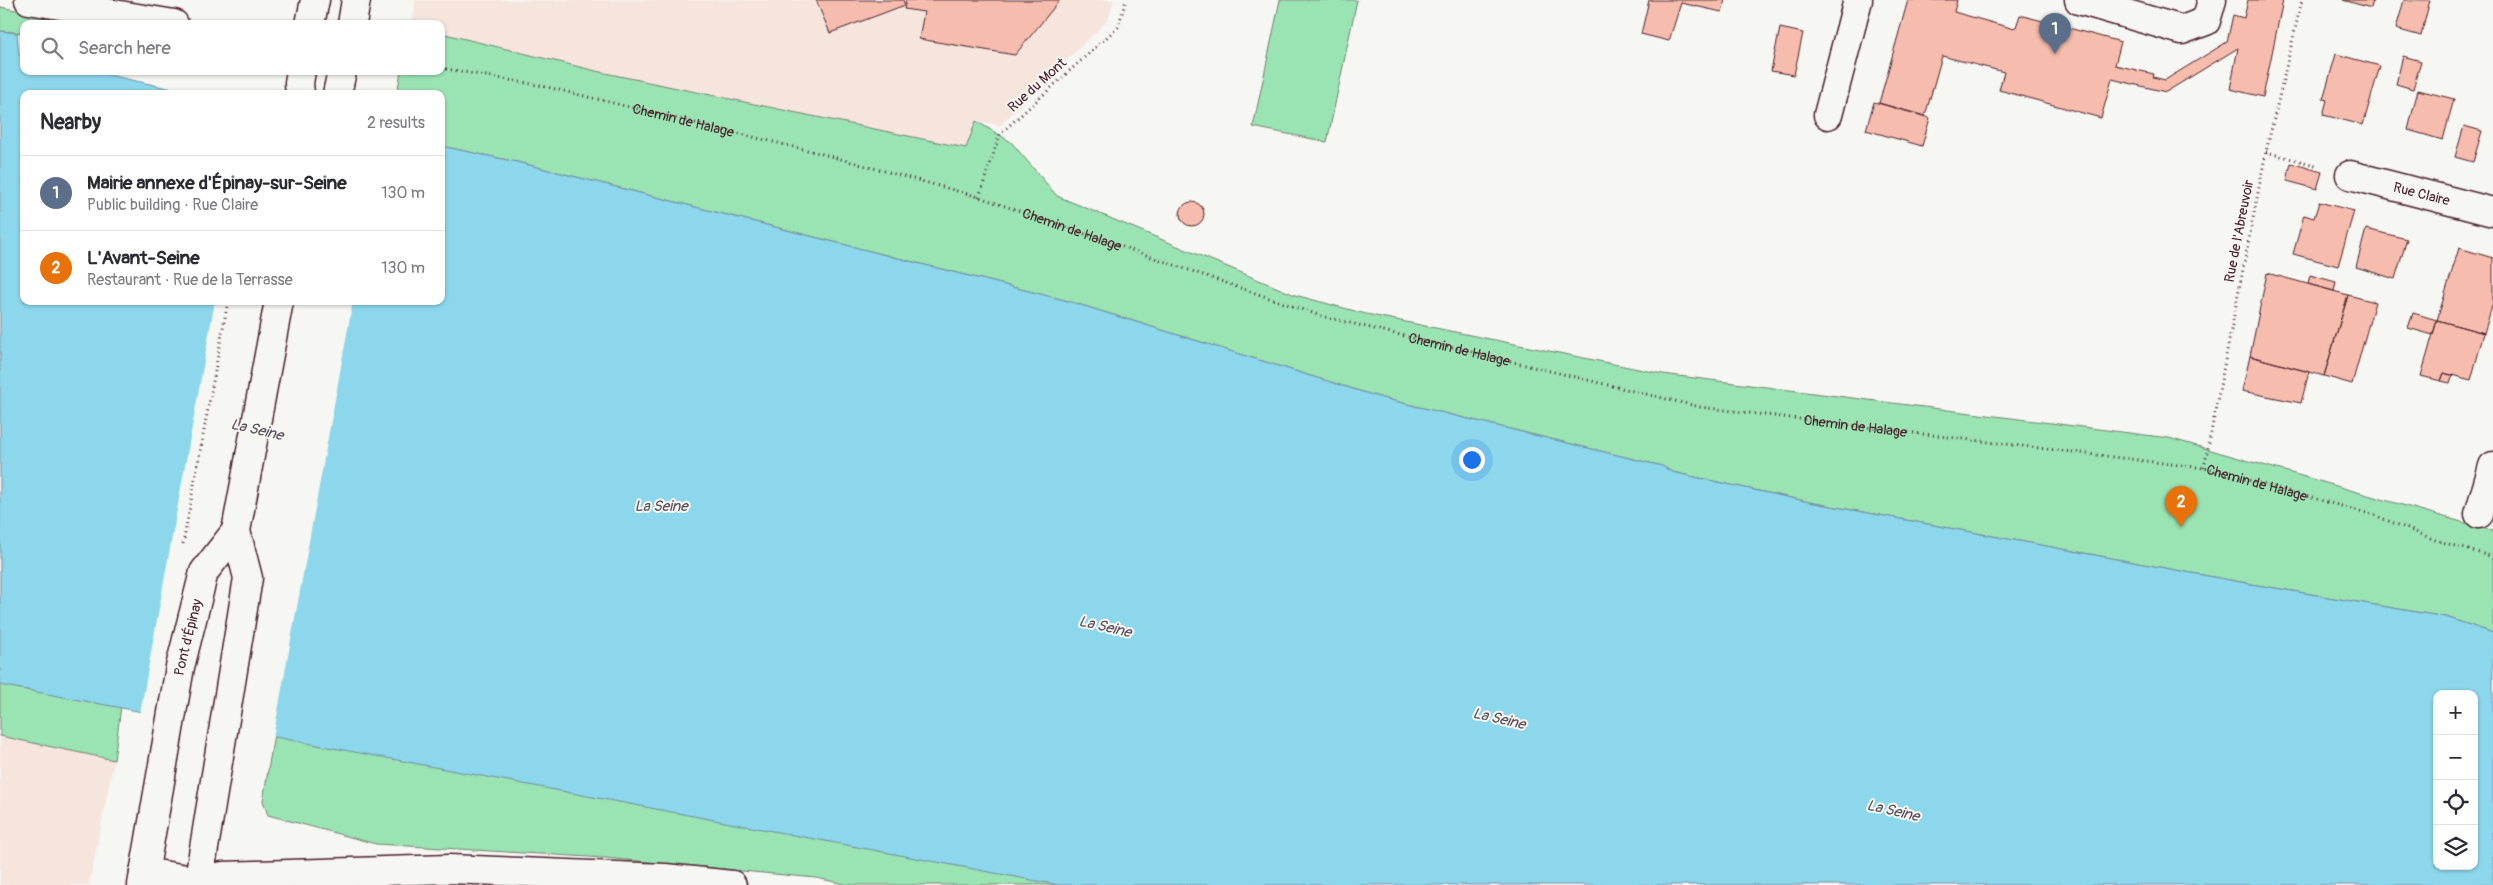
<!DOCTYPE html>
<html lang="en">
<head>
<meta charset="utf-8">
<style>
	:root { --surface:#fff; --page:#f7f7f7; --text:#2b2b33; --muted:#7c7c81; --line:#e1e1e2; --accent:#1f6fb2 }
	body { margin:0; font-family:Pangolin,sans-serif; background:var(--page); color:var(--text) }
	.controls { position:absolute; right:15px; bottom:15px; display:grid; overflow:hidden; border-radius:10px; box-shadow:0 1px 4px #0004 }
	.controls button { width:45px; height:45px; display:grid; place-items:center; padding:0; border:0; border-bottom:1px solid var(--line); background:var(--surface); color:var(--text); font:25px sans-serif }
	.you { position:absolute; left:1471px; top:459px; width:18px; height:18px; margin:-12px; border:4px solid #fff; border-radius:50%; background:#1a73e8; box-shadow:0 0 0 8px #1a73e833 }
	.badge { display:grid; place-items:center; width:32px; height:32px; border-radius:50%; background:var(--accent); color:#fff; font-size:16px; font-weight:700 }
	.pin { position:absolute; translate:-50% -41px; filter:drop-shadow(0 1px 2px #0008) }
	.pin::after { content:''; position:absolute; top:26px; width:18px; height:15px; background:inherit; clip-path:polygon(0 0,100% 0,50% 100%) }
	.list { margin:0; padding:0; list-style:none }
	h2 { display:flex; justify-content:space-between; align-items:center; height:65px; margin:0; padding:0 20px; font-size:21px }
	h2 small { font-size:16px; font-weight:400; color:var(--muted) }
	.list li { display:grid; grid-template-columns:32px 1fr auto; gap:15px; align-items:center; box-sizing:border-box; height:75px; padding:0 20px; border-top:1px solid var(--line) }
	.list b { display:block; font-size:19px; white-space:nowrap }
	.list p { margin:0; font-size:16px; white-space:nowrap; color:var(--muted) }
	.list em { font-size:16px; font-style:normal; color:var(--muted) }
	.icon { flex:none; width:28px; height:28px; fill:none; stroke:currentColor; stroke-width:2; stroke-linecap:round; stroke-linejoin:round }
	.map { position:relative; flex:none; width:2493px; height:885px; overflow:hidden }
	.search { position:absolute; background:var(--surface); box-shadow:0 1px 4px #0004; left:20px; top:20px; width:425px; height:55px; display:flex; align-items:center; gap:12px; box-sizing:border-box; padding:0 18px; border-radius:10px; color:var(--muted); font-size:19px }
	.panel { position:absolute; background:var(--surface); box-shadow:0 1px 4px #0004; left:20px; top:90px; width:425px; height:215px; border-radius:10px }
	.map>svg:first-child { display:block }
	.built { fill:#f6e5dd }
	.green { fill:#9ae3b3; stroke:#72816f }
	.water { fill:#8cd7ec; stroke:#728d9f; fill-rule:evenodd }
	.pier { fill:#f6f6f2 }
	.building { fill:#f6bcad; stroke:#4a1f2b }
	.lines { fill:none; stroke-linecap:round; stroke-linejoin:round }
	.minor-casing { stroke:#4a1f2b; stroke-width:31 }
	.major-casing { stroke:#4a1f2b; stroke-width:31 }
	.path { stroke:#4a1f2b; stroke-width:3; stroke-dasharray:1 4; stroke-linecap:butt }
	.minor { stroke:#f6f6f2; stroke-width:28 }
	.major { stroke:#f6f6f2; stroke-width:28 }
	.labels { text-anchor:middle; dominant-baseline:central; stroke-width:4; stroke-linejoin:round; paint-order:stroke }
	.street-label { font-size:14px; fill:#4a1f2b; stroke:#f6f6f2 }
	.water-label { font-size:15px; font-style:italic; fill:#5a4d5b; stroke:#f6f6f2 }
</style>
</head>
<body>
<div class="map">
<svg width="2493" height="885" viewBox="0 0 2493 885">
	<rect width="100%" height="100%" fill="#f6f6f2"/>
	<filter id="ink" filterUnits="userSpaceOnUse"><feTurbulence type="fractalNoise" baseFrequency=".02" numOctaves="2"/><feDisplacementMap in="SourceGraphic" scale="10" xChannelSelector="R" yChannelSelector="G"/><feConvolveMatrix kernelMatrix="1 2 1 2 8 2 1 2 1" color-interpolation-filters="sRGB"/></filter>
	<g filter="url(#ink)">
		<path class="built" d="M416,0H1114L1108,20L1000,125L976,121L966,148L600,72L441,33V24H412Z
			M0,736L114,760L89,885H0Z"/>
		<path class="green" d="M1280,0H1357L1327,142L1253,127Z
			M0,7L90,24H24V33L0,31Z
			M441,33L600,72L966,148L976,121L1011,142L1057,196L1295,295L1366,314L1663,374L2169,438L2493,531V633L2446,617L2251,584L1809,502L1672,472L1662,466L1382,398L1068,301L517,162L441,146V94H397L401,71H441Z
			M0,685L121,706L114,760L0,736Z
			M274,734L1060,885H850L816,878L605,858L376,844L268,815L263,801Z"/>
		<path class="water" d="M0,31L17,33L19,55L24,57V71H91L195,94H24V301H441V146L517,162L1068,301L1382,398L1662,466L1672,472L1809,502L2251,584L2446,617L2493,633V885H1058L0,685ZM2437,694H2474V866H2437Z"/>
		<path class="pier" d="M215,301H353L273,738L140,713Z"/>
		<path class="building" d="M816,0H903L905,5L830,33Z
			M906,0H1060L1015,55L919,39L924,12L904,9Z
			M1649,0H1725L1722,12L1681,3L1669,41L1641,34Z
			M1908,0H1957L1954,12L2011,28L2016,27L2020,15L2121,42L2115,65L2154,74L2153,77L2165,80L2227,42L2233,15L2244,18L2248,0H2283L2263,97L2230,89L2238,48L2166,92L2112,79L2101,118L1999,90L2004,72L1942,56L1925,116L1879,103Z
			M2343,0H2373L2371,8Z
			M2404,0H2430L2421,36L2396,29Z
			M1780,28L1803,33L1794,75L1771,71Z
			M2336,54L2380,66L2363,125L2323,115L2327,100L2323,99Z
			M2403,56L2421,61L2413,89L2396,84Z
			M2418,90L2454,99L2443,140L2408,130Z
			M1874,102L1930,118L1922,146L1866,130Z
			M2464,126L2482,131L2473,162L2455,157Z
			M2291,163L2322,172L2317,189L2287,181Z
			M1180 214a12 12 0 1 1 24 0a12 12 0 1 1-24 0Z
			M2319,202L2354,211L2338,266L2293,254L2304,215L2314,218Z
			M2366,229L2407,239L2395,279L2356,267Z
			M2459,248L2493,258V303L2484,333L2437,320Z
			M2267,273L2348,295L2324,376L2250,356Z
			M2310,275L2336,282L2334,291L2308,284Z
			M2348,295L2375,302L2352,384L2324,376Z
			M2413,313L2437,320L2433,335L2408,328Z
			M2437,320L2484,333L2471,380L2444,373L2441,381L2421,376Z
			M2250,356L2309,372L2301,403L2242,391Z
			M2444,373L2453,376L2450,383L2441,381Z"/>
		<g class="lines">
			<g class="minor-casing">
				<g id="minor">
					<path d="M29,0L174,24"/>
					<path d="M2079,0L2182,30L2206,21L2212,0"/>
					<path d="M1828,115L1858,0"/>
					<path id="s2" d="M2350,175L2493,212"/>
					<path d="M2479,514L2493,466"/>
					<path d="M199,881L223,876L449,869L665,878L732,885"/>
				</g>
			</g>
			<g class="major-casing">
				<g id="major">
					<path d="M310,24L315,0"/>
					<path d="M352,24L356,0"/>
					<path d="M300,94L299,83L301,71"/>
					<path d="M337,94L342,71"/>
					<path d="M144,872L199,881"/>
					<path id="s3" d="M142,885L180,667L204,572L236,531"/>
					<path d="M198,885L248,578L236,531L279,301"/>
				</g>
			</g>
			<g class="path">
				<path id="s1" d="M441,68L543,86L815,152L979,197L1321,316L1700,407L2204,468L2374,515L2435,540L2493,557"/>
				<path d="M2266,152L2319,166"/>
				<path d="M979,197L1000,134L1118,27L1126,0"/>
				<path d="M2204,468L2266,152L2302,0"/>
				<path d="M183,544L228,301"/>
			</g>
			<use href="#minor" class="minor"/>
			<use href="#major" class="major"/>
		</g>
	</g>
	<g class="labels">
		<g class="street-label">
			<text transform="translate(1037 85) rotate(-42)">Rue du Mont</text>
			<text stroke="none"><textPath href="#s1" startOffset="248">Chemin de Halage</textPath></text>
			<text stroke="none"><textPath href="#s2" startOffset="74">Rue Claire</textPath></text>
			<text stroke="none"><textPath href="#s1" startOffset="652">Chemin de Halage</textPath></text>
			<text transform="translate(2239 231) rotate(-79)">Rue de l'Abreuvoir</text>
			<text stroke="none"><textPath href="#s1" startOffset="1058">Chemin de Halage</textPath></text>
			<text stroke="none"><textPath href="#s1" startOffset="1462">Chemin de Halage</textPath></text>
			<text stroke="none"><textPath href="#s1" startOffset="1868">Chemin de Halage</textPath></text>
			<text stroke="none"><textPath href="#s3" startOffset="252">Pont d'Épinay</textPath></text>
		</g>
		<g class="water-label">
			<text transform="translate(257 430) rotate(13)">La Seine</text>
			<text x="661" y="506">La Seine</text>
			<text transform="translate(1105 627) rotate(13)">La Seine</text>
			<text transform="translate(1499 719) rotate(13)">La Seine</text>
			<text transform="translate(1893 811) rotate(13)">La Seine</text>
		</g>
	</g>
</svg>
<div class="controls">
<button>+</button>
<button>−</button>
<button><svg class="icon" aria-label="locate" viewBox="0 0 24 24"><circle cx="12" cy="12" r="6"/><path d="M12 2v4M12 18v4M2 12h4M18 12h4"/></svg></button>
<button><svg class="icon" aria-label="layers" viewBox="0 0 24 24"><path d="M12 4l9 5-9 5-9-5zM3 14l9 5 9-5"/></svg></button>
</div>
<div class="you"></div>
<div class="pin badge" style="left:2055px;top:54px;background:#5c6f8a">1</div>
<div class="pin badge" style="left:2181px;top:527px;background:#e8710a">2</div>
<div class="search"><svg class="icon" aria-label="search" viewBox="0 0 24 24"><circle cx="10" cy="10" r="6"/><path d="M15 15l6 6"/></svg>Search here</div>
<section class="panel">
<h2>Nearby<small>2 results</small></h2>
<ul class="list">
<li><span class="badge" style="background:#5c6f8a">1</span><div><b>Mairie annexe d'Épinay-sur-Seine</b><p>Public building · Rue Claire</p></div><em>130 m</em></li>
<li><span class="badge" style="background:#e8710a">2</span><div><b>L'Avant-Seine</b><p>Restaurant · Rue de la Terrasse</p></div><em>130 m</em></li>
</ul>
</section>
</div>
</body>
</html>
